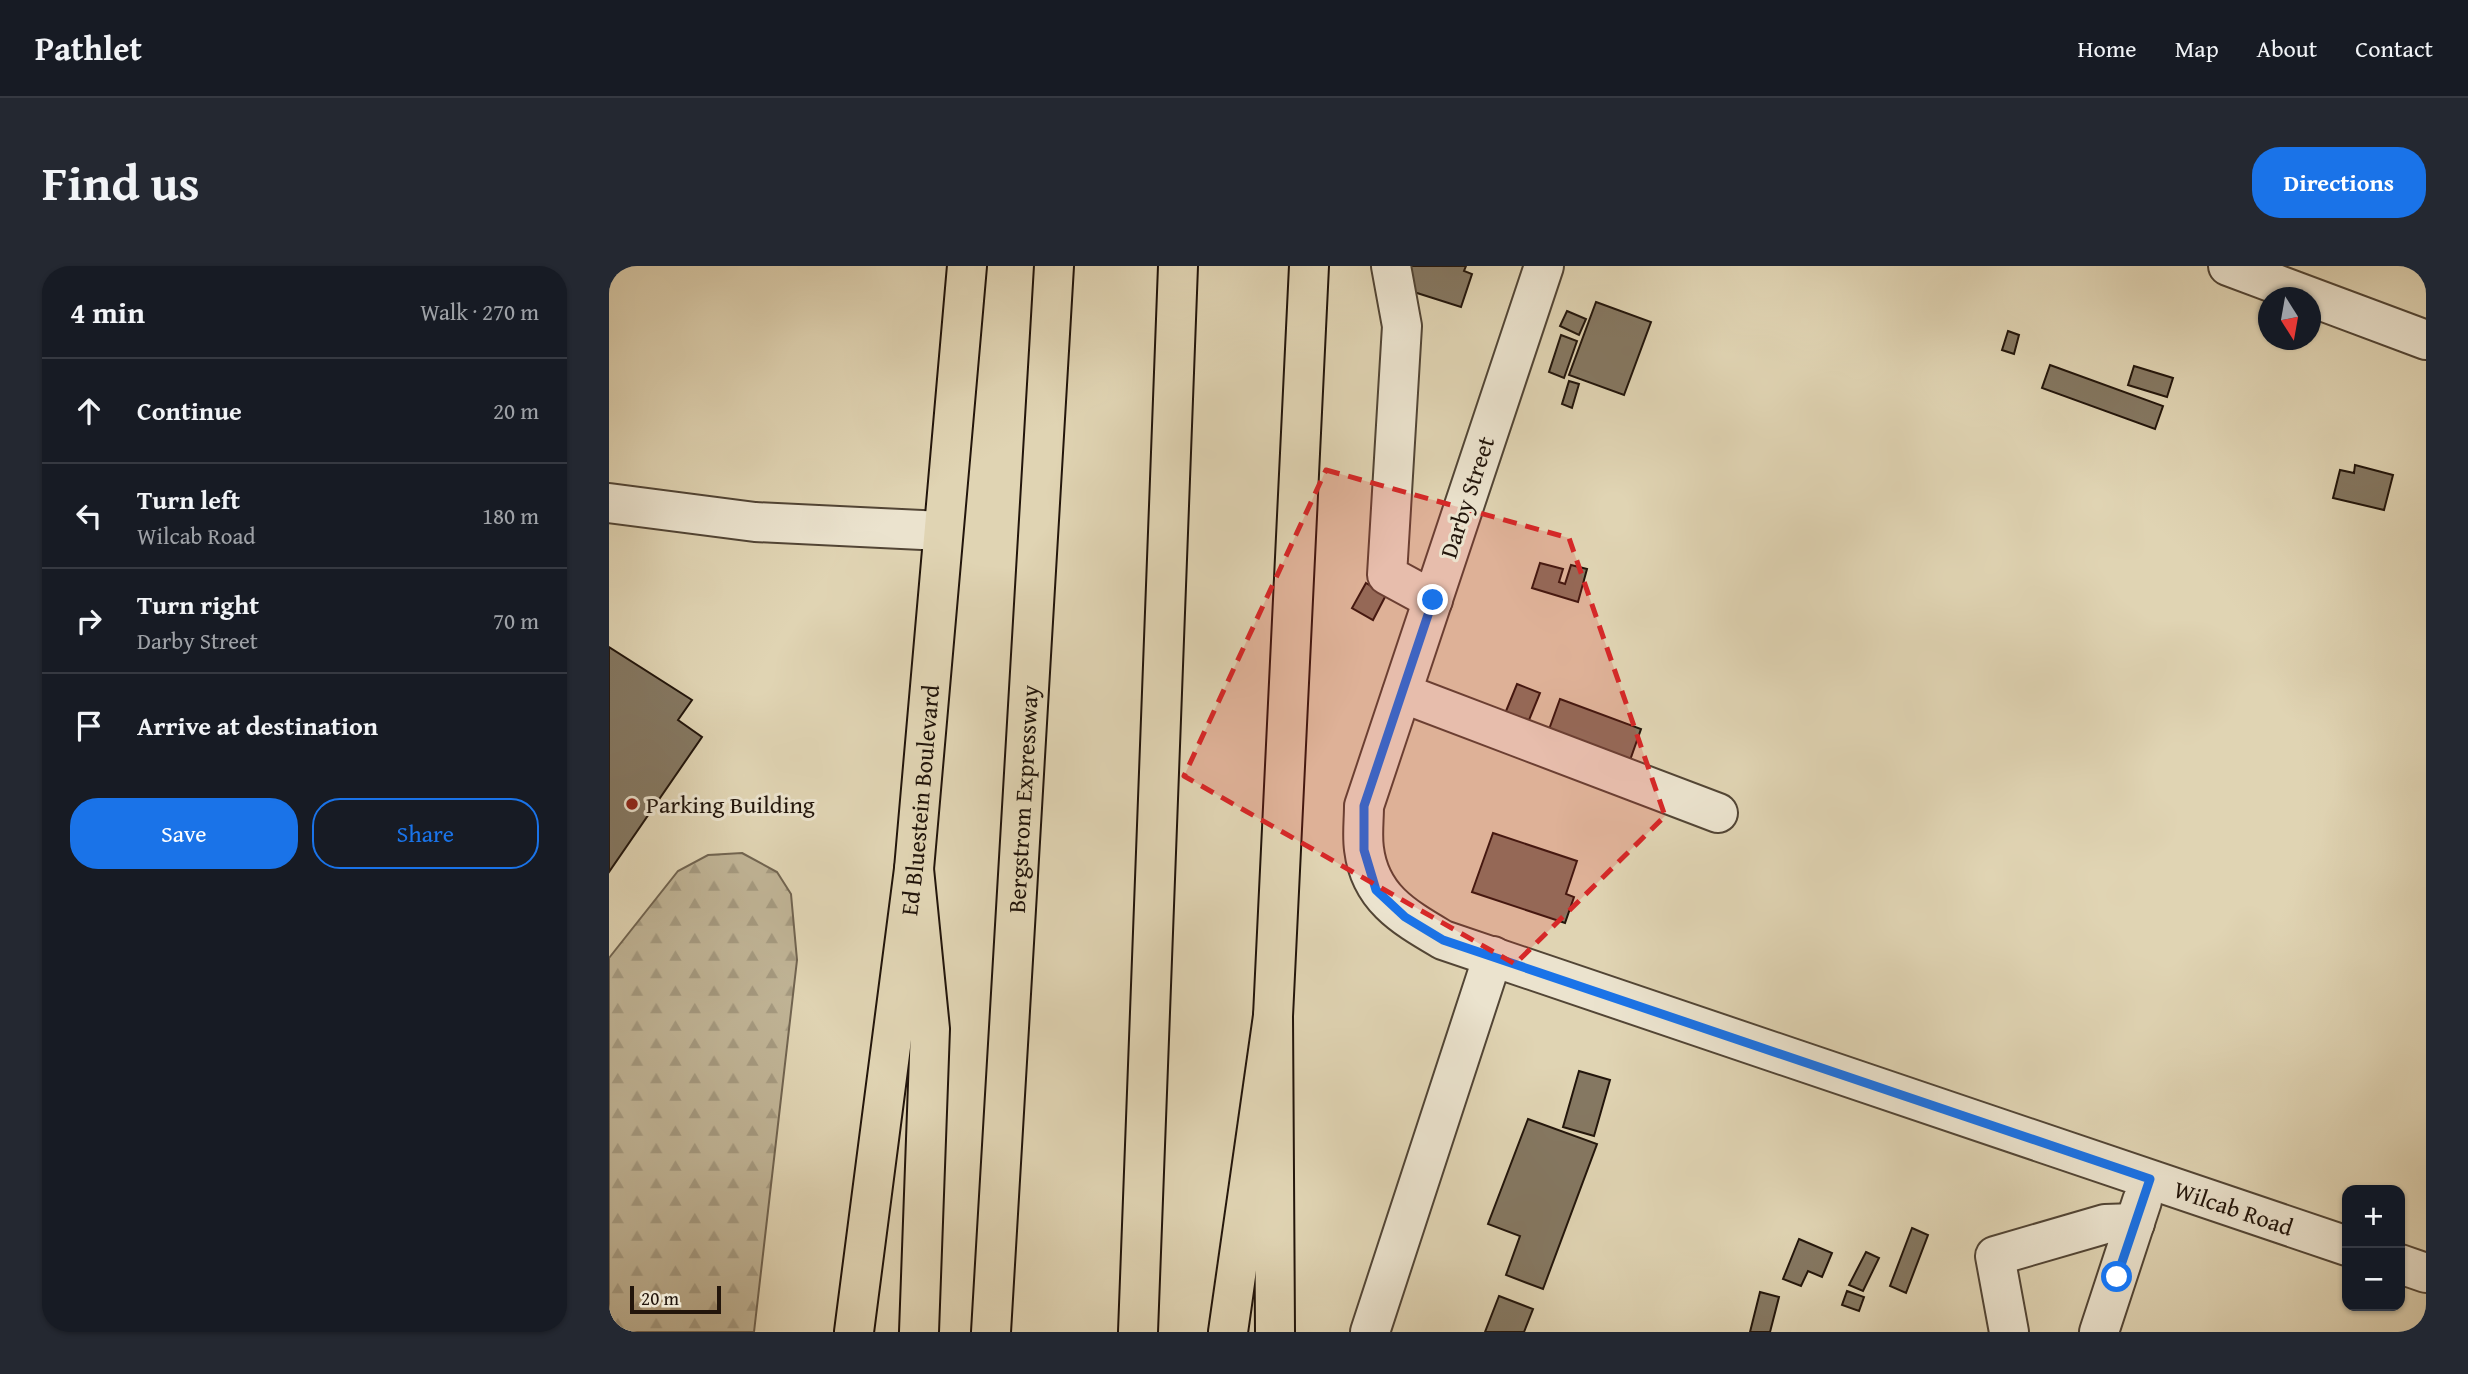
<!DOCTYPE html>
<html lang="en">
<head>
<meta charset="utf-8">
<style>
	:root { --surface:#171b24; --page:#242831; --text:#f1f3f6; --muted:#9ea1a6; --line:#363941; --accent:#1a73e8 }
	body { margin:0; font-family:"Gentium Book Plus",serif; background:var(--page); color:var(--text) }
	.controls { position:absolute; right:21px; bottom:21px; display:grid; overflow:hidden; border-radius:14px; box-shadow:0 2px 5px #0004 }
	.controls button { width:63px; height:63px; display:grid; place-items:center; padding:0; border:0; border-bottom:2px solid var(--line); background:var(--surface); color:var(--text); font:35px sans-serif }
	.compass { position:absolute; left:1649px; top:21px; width:63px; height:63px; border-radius:50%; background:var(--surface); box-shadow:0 2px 5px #0004; rotate:169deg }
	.scale { position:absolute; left:21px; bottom:18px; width:91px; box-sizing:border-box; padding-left:7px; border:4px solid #22150b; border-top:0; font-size:19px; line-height:24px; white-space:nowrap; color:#22150b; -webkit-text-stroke:5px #ebe3ce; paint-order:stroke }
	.stop { position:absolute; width:21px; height:21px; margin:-16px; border:5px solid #1a73e8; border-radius:50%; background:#fff }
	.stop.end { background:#1a73e8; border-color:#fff; box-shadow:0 2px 7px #0008 }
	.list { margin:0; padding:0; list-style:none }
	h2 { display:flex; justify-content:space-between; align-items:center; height:91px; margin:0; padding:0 28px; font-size:30px }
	h2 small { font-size:23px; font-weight:400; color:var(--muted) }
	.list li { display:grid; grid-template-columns:46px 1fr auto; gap:21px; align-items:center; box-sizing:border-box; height:105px; padding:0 28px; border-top:2px solid var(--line) }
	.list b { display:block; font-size:26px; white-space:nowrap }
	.list p { margin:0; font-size:23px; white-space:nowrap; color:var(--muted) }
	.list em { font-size:23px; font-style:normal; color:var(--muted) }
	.actions { display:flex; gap:14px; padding:21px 28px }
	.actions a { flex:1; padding:16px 0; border:2px solid var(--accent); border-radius:28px; text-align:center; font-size:24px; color:var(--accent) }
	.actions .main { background:var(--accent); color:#fff }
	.icon { flex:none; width:38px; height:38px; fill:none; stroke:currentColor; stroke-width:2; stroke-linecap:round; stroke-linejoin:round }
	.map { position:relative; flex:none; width:1817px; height:1066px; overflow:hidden; border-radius:28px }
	header { display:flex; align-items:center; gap:42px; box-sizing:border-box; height:98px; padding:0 35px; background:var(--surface); border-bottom:2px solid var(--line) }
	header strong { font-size:33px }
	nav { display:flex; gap:38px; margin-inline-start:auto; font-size:24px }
	.intro { display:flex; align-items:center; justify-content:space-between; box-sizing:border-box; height:168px; padding:0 42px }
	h1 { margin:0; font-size:49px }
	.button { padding:18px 32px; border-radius:28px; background:var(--accent); color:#fff; font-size:24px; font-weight:700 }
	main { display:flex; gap:42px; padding:0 42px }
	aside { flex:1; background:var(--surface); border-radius:28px; box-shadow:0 2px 5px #0004 }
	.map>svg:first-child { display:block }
	.forest { fill:url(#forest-firs); stroke:#716450; stroke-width:2 }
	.building { fill:#857862; stroke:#22150b; stroke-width:2 }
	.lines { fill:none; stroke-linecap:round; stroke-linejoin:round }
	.minor-casing { stroke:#524535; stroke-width:42 }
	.major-casing { stroke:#22150b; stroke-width:42 }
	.highway-casing { stroke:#22150b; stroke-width:42 }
	.minor { stroke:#ebe3ce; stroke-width:38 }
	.major { stroke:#e0d4b3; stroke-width:38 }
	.highway { stroke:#e0d4b3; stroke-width:38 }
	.route { stroke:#1a73e8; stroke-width:9 }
	.marked { fill:#d62828; fill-opacity:0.2; stroke:#d62828; stroke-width:5; stroke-dasharray:14 9; stroke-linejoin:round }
	.poi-dot { fill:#8f2418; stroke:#ebe3ce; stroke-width:2.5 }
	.labels { text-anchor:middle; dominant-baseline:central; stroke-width:6; stroke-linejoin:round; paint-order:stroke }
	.street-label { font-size:24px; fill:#22150b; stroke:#ebe3ce }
	.poi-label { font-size:24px; fill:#22150b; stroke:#ebe3ce; text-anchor:start }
</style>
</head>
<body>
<header>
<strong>Pathlet</strong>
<nav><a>Home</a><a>Map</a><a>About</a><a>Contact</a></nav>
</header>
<div class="intro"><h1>Find us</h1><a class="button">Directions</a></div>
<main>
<aside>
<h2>4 min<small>Walk · 270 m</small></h2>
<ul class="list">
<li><svg class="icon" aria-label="ahead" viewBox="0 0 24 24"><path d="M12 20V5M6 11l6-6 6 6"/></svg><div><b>Continue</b></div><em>20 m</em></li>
<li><svg class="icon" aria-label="left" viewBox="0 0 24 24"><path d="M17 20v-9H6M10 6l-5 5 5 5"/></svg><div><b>Turn left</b><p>Wilcab Road</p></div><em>180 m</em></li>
<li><svg class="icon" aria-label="right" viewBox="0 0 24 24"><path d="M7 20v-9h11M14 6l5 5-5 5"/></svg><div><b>Turn right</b><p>Darby Street</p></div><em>70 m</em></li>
<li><svg class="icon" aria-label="arrive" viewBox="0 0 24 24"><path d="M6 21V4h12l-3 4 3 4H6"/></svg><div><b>Arrive at destination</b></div></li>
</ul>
<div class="actions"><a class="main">Save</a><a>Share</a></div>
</aside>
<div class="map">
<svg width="1817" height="1066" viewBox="0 0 1817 1066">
	<defs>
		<pattern id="forest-firs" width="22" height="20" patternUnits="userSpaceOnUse" patternTransform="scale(1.75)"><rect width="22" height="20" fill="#c0b496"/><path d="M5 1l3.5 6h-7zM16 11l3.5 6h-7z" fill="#a59a80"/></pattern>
	</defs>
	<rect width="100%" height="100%" fill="#e0d4b3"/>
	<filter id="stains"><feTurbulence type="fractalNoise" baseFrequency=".00286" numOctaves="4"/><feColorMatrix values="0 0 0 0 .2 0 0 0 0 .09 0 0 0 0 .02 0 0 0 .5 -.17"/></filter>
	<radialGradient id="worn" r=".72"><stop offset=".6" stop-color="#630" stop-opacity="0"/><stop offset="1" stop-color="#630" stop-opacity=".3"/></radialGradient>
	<path class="forest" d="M133,587L168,606L182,628L188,694L145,1066H0V692L69,605L99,589Z"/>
	<path class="building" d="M792,0H857L855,5L863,8L852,41L786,20Z
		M987,36L1042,56L1015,129L960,109Z
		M958,45L977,53L970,69L951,60Z
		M1399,65L1410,69L1405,88L1393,84Z
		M952,69L968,75L955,112L940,106Z
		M1441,99L1554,140L1546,163L1433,122Z
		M1525,100L1564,112L1558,131L1519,119Z
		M960,115L970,118L963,142L953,138Z
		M1746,199L1784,209L1775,244L1724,232L1731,204L1745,207Z
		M931,297L954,303L950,316L956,318L962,299L978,303L969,336L923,322Z
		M757,317L777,329L764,354L743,342Z
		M0,381L83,434L69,454L93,471L0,606Z
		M908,418L931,427L918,459L895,450Z
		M951,433L1032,463L1019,500L938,469Z
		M884,567L968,595L957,628L965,631L956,657L863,626Z
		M970,805L1001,814L985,870L954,861Z
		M919,853L988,878L934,1023L897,1009L911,970L879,958Z
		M1303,962L1319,969L1297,1027L1281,1020Z
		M1190,973L1223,987L1213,1011L1199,1005L1192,1020L1174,1013Z
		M1257,986L1270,992L1254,1025L1240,1019Z
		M1238,1025L1255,1031L1250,1045L1233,1039Z
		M1151,1026L1170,1031L1161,1066H1141Z
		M890,1030L924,1043L915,1066H876Z"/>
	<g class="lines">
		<g class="minor-casing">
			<g id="minor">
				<path d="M782,0L793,60L778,309L824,334"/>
				<path id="s1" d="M935,0L755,540C755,554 753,569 755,583C761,632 795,651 834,674L1738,980"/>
				<path d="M1619,0L1817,74"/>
				<path d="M0,237L146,256L334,265"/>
				<path d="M793,427L1109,547"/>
				<path d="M1791,998L1817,1007"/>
				<path d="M761,1066L884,690"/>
				<path d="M1400,1066L1386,990L1496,958L1526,957"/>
				<path d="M1490,1066L1533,935"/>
			</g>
		</g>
		<g class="major-casing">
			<g id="major">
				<path id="s2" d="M245,1066L305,603L358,0"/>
				<path d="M666,1066L664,750L700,0"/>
			</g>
		</g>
		<g class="highway-casing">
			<g id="highway">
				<path d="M305,603L321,763L310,1066"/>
				<path id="s3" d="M382,1066L445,0"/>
				<path d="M529,1066L569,0"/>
				<path d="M619,1066L664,750"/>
			</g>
		</g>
		<use href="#minor" class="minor"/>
		<use href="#major" class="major"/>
		<use href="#highway" class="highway"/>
	</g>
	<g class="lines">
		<path class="route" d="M824,334L755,540V584L767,624L796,651L834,674L1541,913L1508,1011"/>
	</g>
	<path class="marked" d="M717,204L960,272L1056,550L906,698L575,510Z"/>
	<circle class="poi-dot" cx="23" cy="538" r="7"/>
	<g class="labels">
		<g class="street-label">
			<text transform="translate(858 231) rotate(-72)">Darby Street</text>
			<text stroke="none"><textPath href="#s3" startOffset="534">Bergstrom Expressway</textPath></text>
			<text stroke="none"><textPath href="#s2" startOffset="536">Ed Bluestein Boulevard</textPath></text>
			<text stroke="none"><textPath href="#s1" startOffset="1573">Wilcab Road</textPath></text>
		</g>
		<g class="poi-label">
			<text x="37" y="538">Parking Building</text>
		</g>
	</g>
	<rect width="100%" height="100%" filter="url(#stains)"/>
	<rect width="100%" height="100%" fill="url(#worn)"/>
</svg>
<div class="controls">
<button>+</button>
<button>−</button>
</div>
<svg class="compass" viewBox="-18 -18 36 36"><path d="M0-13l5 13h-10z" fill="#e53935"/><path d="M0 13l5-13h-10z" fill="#9ea1a6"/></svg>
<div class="scale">20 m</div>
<div class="stop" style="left:1508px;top:1011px"></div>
<div class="stop end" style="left:824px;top:334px"></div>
</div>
</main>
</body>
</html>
